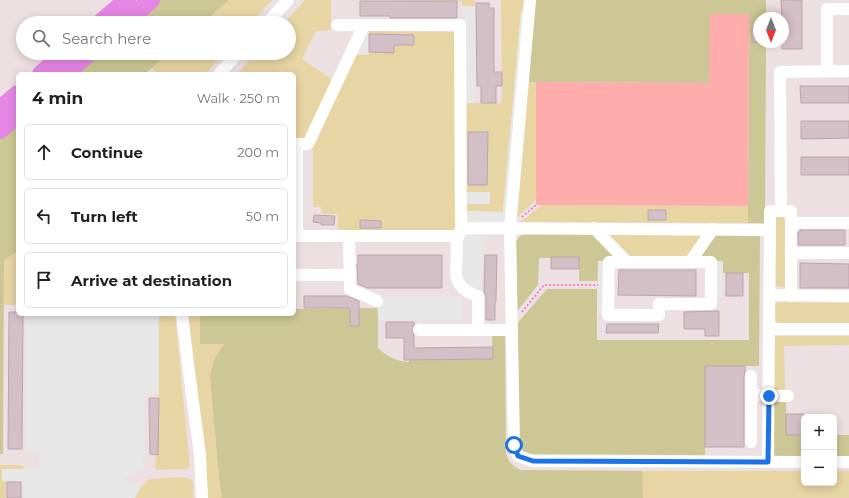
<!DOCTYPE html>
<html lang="en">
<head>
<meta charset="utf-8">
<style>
	:root { --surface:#fff; --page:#f2f2f2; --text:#202124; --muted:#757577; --line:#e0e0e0 }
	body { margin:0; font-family:Montserrat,sans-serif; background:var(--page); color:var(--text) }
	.controls { position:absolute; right:12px; bottom:12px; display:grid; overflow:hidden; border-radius:6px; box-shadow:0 2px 10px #0003 }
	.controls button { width:36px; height:36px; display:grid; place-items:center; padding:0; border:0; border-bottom:1px solid var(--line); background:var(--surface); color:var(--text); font:20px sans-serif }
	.compass { position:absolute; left:753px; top:12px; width:36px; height:36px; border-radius:50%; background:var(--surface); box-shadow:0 2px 10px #0003; rotate:180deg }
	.stop { position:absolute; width:12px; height:12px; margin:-9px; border:3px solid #1a73e8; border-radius:50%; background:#fff }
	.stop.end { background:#1a73e8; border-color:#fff; box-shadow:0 1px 4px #0008 }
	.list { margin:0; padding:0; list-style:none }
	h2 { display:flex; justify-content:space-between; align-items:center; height:52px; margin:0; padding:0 16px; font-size:17px }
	h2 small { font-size:13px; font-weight:400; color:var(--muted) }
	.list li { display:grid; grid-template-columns:26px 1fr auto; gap:12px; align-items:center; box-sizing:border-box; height:56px; margin:0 8px 8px; padding:0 8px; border:1px solid var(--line); border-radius:6px }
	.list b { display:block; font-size:15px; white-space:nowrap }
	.list em { font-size:13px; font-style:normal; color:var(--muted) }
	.icon { flex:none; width:22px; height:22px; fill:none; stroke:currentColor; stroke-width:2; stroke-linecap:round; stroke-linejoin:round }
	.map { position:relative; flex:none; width:849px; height:498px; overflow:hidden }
	.search { position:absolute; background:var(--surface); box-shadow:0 2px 10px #0003; left:16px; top:16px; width:280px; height:44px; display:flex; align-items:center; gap:10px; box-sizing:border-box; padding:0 14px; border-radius:22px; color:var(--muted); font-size:15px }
	.panel { position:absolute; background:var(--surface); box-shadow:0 2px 10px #0003; left:16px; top:72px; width:280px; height:244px; border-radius:6px }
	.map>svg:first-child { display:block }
	.grass { fill:#e8d5a4 }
	.forest { fill:#ccc794 }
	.sand { fill:#ffacac }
	.parking { fill:#e7e7e7 }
	.building { fill:#d3c0c7; stroke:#bea2ac }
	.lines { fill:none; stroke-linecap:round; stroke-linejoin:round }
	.path { stroke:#fa64cc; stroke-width:1.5; stroke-dasharray:2 2; stroke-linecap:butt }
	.minor { stroke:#fff; stroke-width:12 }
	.highway { stroke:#e686e4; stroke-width:18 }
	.route { stroke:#1a73e8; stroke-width:5 }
</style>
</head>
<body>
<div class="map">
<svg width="849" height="498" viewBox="0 0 849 498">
	<rect width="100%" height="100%" fill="#ede0e2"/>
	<path class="grass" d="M229,0H272L251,23H203Z
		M305,0H475V6H462V1L331,0V30L316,31L302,59L333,80L306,140H294V74H237L256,53H289V23H284Z
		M501,0H527L526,12H521L503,212L464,211V204L490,193L464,192L463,103H502Z
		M369,31L456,32L457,233H337L338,214H321V207H313V150H306L351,54L369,55Z
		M169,53H224L205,74H157L152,68Z
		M528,82H536V200L515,219Z
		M542,205L748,206V223L520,222Z
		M777,216H781L787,220L785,287L776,286L772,284L773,218Z
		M706,234L689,258H629L608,235Z
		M18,251V305H4V260Z
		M778,302L849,303V325L780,324C771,320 774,312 774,304Z
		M159,314H175L190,467L187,469L157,470L155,467L156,455L158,454Z
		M188,314H200V344H225L213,361L210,377L219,478L222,498H206Z
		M776,336H849V345L784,346L785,389L782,392L773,390V338Z
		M0,465H21L24,467L25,469H2V481H6V498H0Z
		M642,471H804V483H834V471H849V498H643Z
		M184,477L192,480L193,483V498H135C139,490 143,482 151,479Z"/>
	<path class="forest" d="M159,0H229L203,23H132Z
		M535,0H766V18H759V42H766L765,223H748L749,14H710V83L528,82Z
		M97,53H169L145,74H72Z
		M18,120V251L4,260L3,454H0V135Z
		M528,233H593L615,255L605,261H598V281H579V257L539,258L538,285L515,314V243C518,237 521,235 528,233Z
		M716,235H760L759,366H705V455L525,454L521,452L518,444L514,327L547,289H597V340H749V273H723V261H715V258H701L700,256Z
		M378,308V348C386,356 398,362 409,362V360L493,359L492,336H505L506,453C509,463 512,466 521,470L642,471L643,498H222L219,478L210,377L213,361L224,344H200V314H294V309Z
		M784,400L786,403V434L804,435V459H778L772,455L773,401Z
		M834,435H849V459H834Z"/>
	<path class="sand" d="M710,14H749L748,206L536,205V82L709,83Z"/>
	<path class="parking" d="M475,6V103H463L462,7Z
		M521,11L526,12L508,223L464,222V211L503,212Z
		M362,31H369V55L351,54Z
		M464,192H490V204H464Z
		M483,233L482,290L474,288L468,285L462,278L461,246L464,237L468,234Z
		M598,261H605V315L597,314Z
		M715,261H723L722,297L715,296Z
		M377,297H462V320H378Z
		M26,314H159V393H144L143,468L124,479L140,488L135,498H23V481H2V469H39V452H25Z"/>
	<path class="building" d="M781,0H802V49H782V42H783V18H782Z
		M360,1H457V18H390V16H360Z
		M476,3H489V8H494V72H502V86H496V103H481V86H477Z
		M752,27H759V42H752Z
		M369,34L414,35V45H394V53L369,52Z
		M800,86H849V103H801Z
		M801,121H849V138L801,139Z
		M468,132H488L487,185H468Z
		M801,157H849V175H801Z
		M648,210H666V220H648Z
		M314,215L335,216L334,225H321V223L313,222Z
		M360,220L381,221V228H360Z
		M800,230H845V245H798V232H800Z
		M358,255H442V288H367L358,284L357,264H358Z
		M485,255H497L496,302H495V320H486V296L484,293Z
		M551,257H579V269H551Z
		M800,263L849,264V288H800Z
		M619,270H696V296L618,295Z
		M726,273H743V296H726Z
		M304,296H347L359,301V326H350V308H304Z
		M714,311H719V336H705V329H684V312Z
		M9,312H18V314H23L22,449H8Z
		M386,322H414V325L412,330L414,335V348L493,347V359L404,360V338H386Z
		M607,324H659L658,333H606Z
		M705,366H745V372L744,376V447H705Z
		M149,398H159L158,455L150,454Z
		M786,414H804V435H786Z
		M7,482H21V498H7Z"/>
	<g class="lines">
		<path class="path" d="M522,217L536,205
			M522,312L544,285H598"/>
		<path class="minor" d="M530,0L510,228L514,445L518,456L533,461L804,462
			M267,23L288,0
			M337,25H460L461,229L457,240L456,275C458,287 468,293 478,296V330
			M827,71V9H849
			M219,74L238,53
			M294,144H308L364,25
			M297,144V236H458
			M781,211L780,72L849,71
			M791,223H849
			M461,228L770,230L769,329
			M594,228L627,262H690L713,229
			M770,230V211H791V253H849
			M349,236L350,289L377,301
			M627,262H609L608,315H659V304H711V262H690
			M294,275H350
			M769,295L849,296
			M791,296V253
			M182,314L189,372L200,455L202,498
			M419,330H512
			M751,376V442
			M751,395L788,396
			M768,462L769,329H849
			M834,462H849"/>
		<path class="highway" d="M100,23L127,0
			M125,23L151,0
			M41,74L65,53
			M65,74L89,53
			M0,109L18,94
			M0,130L18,114"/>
	</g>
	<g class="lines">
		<path class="route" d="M514,445L518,456L533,461L768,462L769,396"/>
	</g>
</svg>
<div class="controls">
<button>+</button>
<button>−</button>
</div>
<svg class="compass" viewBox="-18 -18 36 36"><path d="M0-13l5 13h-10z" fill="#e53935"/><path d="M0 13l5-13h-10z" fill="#757577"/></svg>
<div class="stop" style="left:514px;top:445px"></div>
<div class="stop end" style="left:769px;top:396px"></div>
<div class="search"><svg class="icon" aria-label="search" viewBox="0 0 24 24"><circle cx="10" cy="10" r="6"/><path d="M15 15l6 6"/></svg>Search here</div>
<section class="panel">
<h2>4 min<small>Walk · 250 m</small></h2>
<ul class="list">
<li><svg class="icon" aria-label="ahead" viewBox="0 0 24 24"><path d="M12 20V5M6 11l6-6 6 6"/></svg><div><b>Continue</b></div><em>200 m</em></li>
<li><svg class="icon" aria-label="left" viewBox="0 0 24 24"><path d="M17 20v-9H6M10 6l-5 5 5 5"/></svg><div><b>Turn left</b></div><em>50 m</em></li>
<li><svg class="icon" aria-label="arrive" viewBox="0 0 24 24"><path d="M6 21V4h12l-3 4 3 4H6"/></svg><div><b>Arrive at destination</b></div></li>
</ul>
</section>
</div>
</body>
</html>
